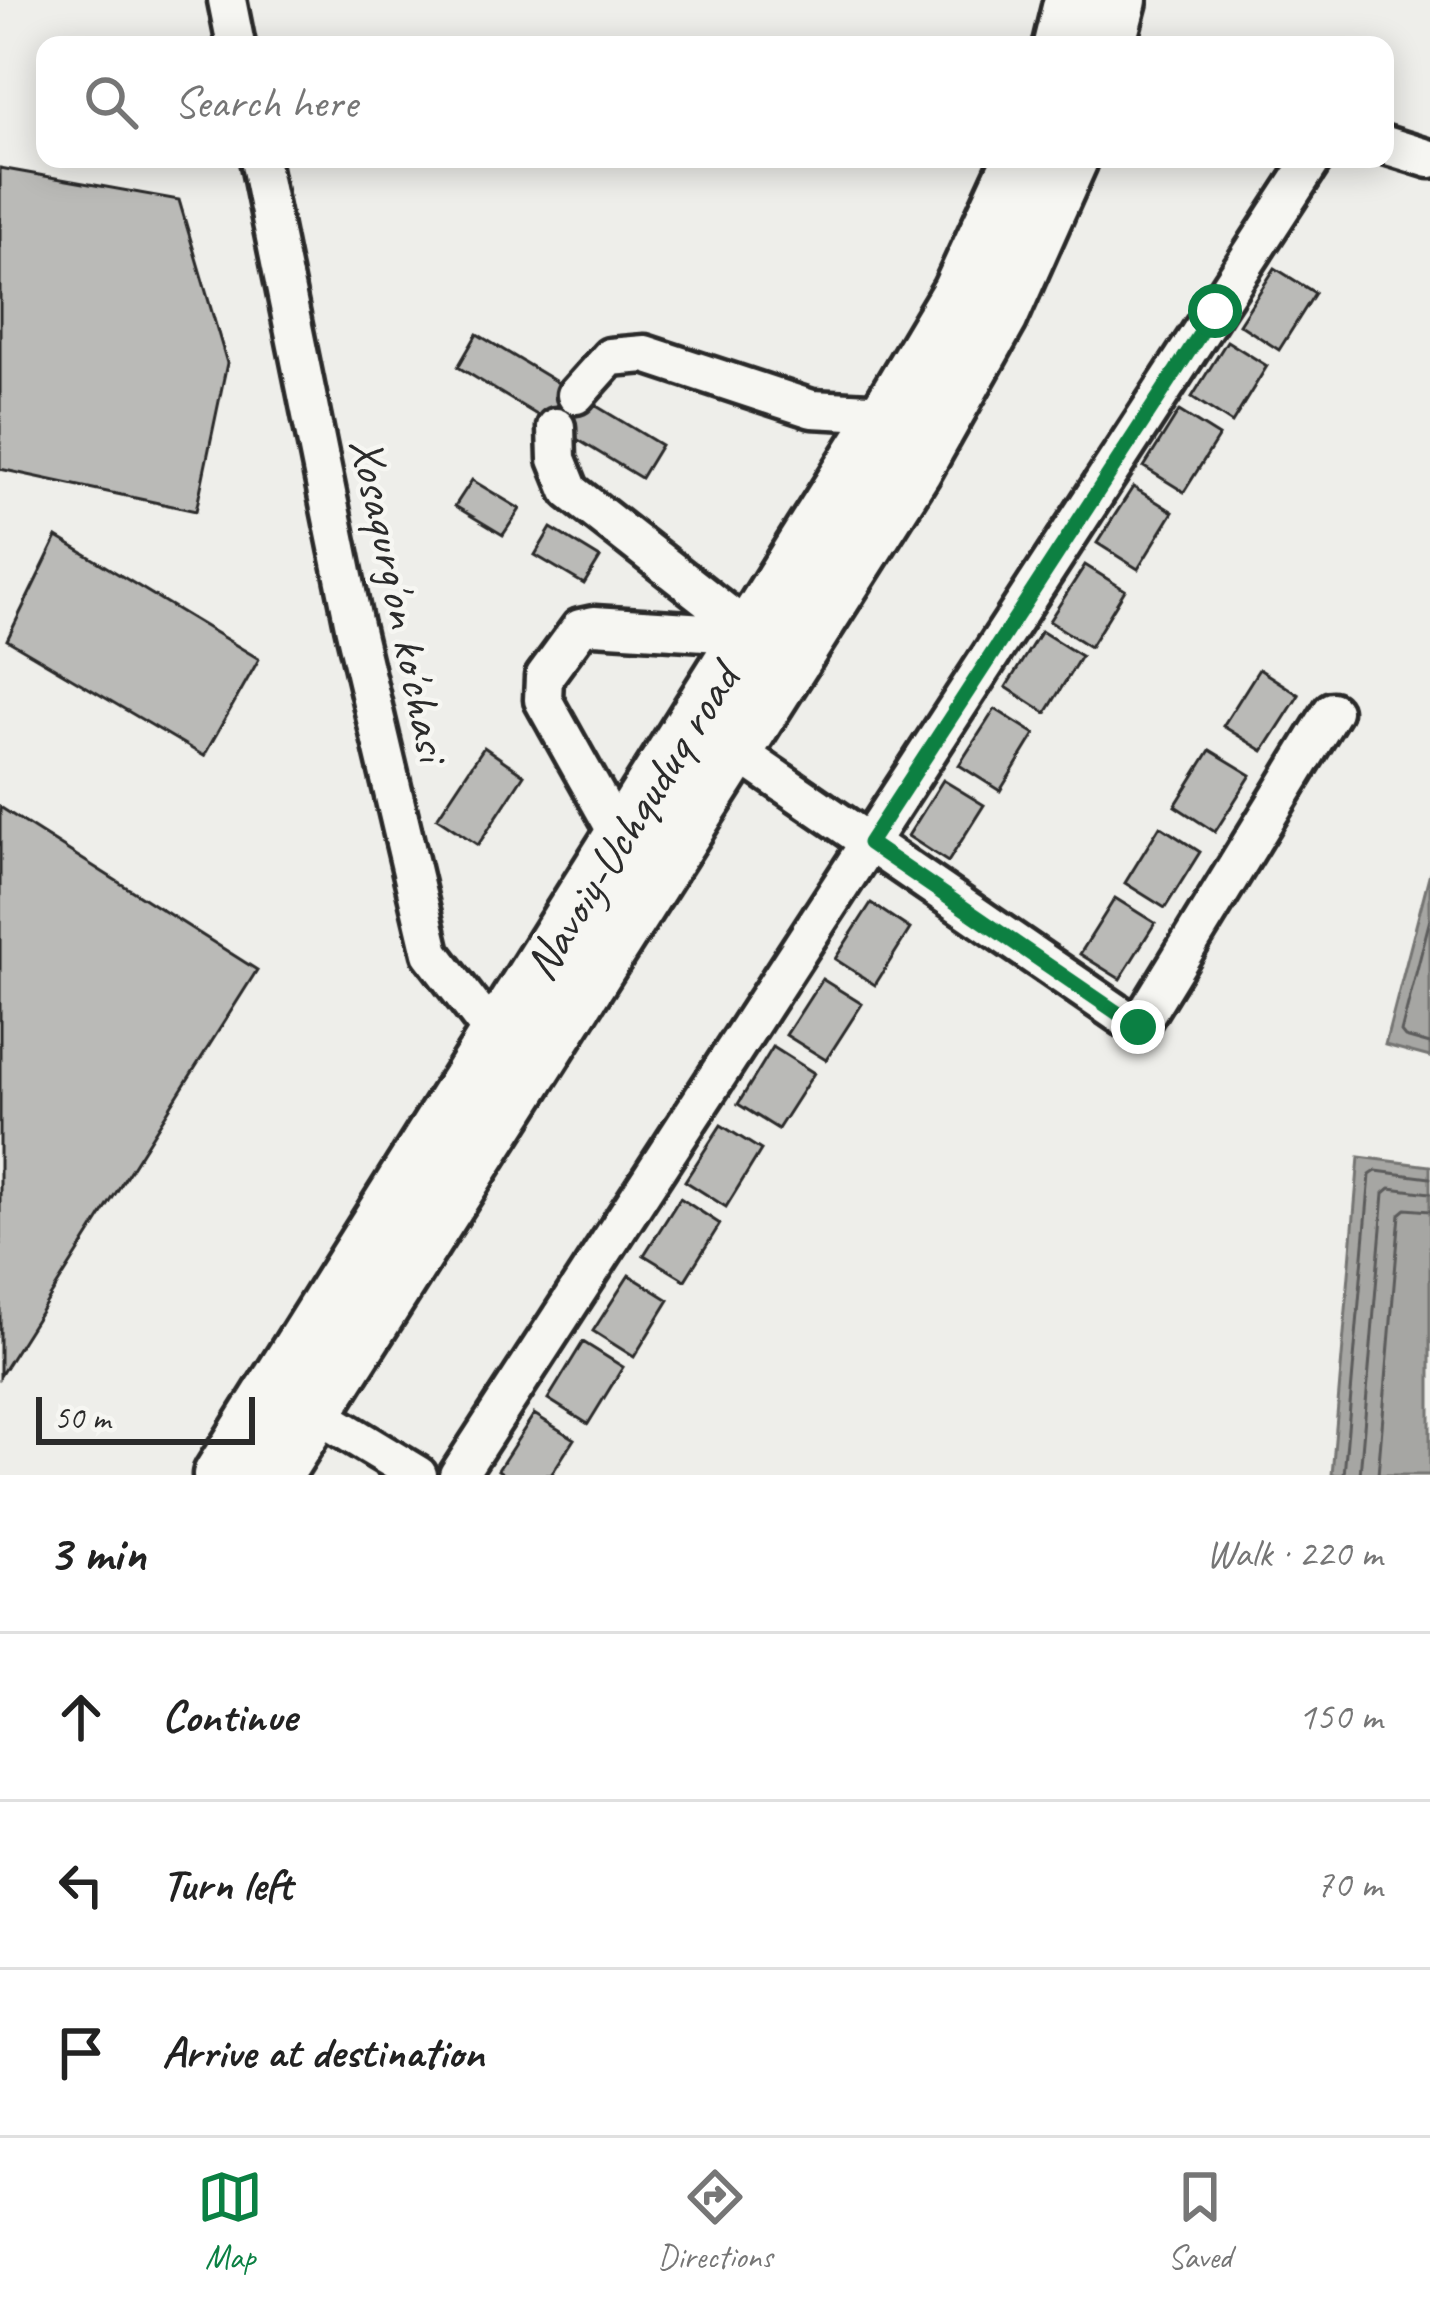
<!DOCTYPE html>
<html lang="en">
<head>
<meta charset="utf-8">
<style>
	:root { --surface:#fff; --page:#f6f6f6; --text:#222; --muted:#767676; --line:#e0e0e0; --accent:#0b8043 }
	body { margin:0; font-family:Caveat,sans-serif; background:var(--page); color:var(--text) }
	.scale { position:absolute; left:36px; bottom:30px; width:219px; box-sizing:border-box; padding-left:12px; border:6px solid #2b2b2b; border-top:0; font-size:33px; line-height:42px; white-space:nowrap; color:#2b2b2b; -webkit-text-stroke:9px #f6f6f2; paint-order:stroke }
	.stop { position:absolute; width:36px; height:36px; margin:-27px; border:9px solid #0b8043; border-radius:50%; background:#fff }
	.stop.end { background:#0b8043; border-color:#fff; box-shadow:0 3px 12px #0008 }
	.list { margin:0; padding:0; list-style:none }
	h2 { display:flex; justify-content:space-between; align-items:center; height:156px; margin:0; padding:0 48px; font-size:51px }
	h2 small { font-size:39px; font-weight:400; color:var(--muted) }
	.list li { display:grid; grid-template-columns:78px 1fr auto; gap:36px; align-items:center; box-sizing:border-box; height:168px; padding:0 48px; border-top:3px solid var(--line) }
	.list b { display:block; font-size:45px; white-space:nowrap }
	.list em { font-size:39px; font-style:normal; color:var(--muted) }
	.icon { flex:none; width:66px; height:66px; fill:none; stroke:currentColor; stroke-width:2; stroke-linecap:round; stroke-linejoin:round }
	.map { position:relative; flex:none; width:1430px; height:1475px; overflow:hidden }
	.search { position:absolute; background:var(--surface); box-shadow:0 6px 30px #0003; left:36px; right:36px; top:36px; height:132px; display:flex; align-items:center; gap:30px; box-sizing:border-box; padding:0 42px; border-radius:24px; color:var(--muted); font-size:45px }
	.sheet { height:660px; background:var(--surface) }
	nav { display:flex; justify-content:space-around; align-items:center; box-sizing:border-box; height:168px; border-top:3px solid var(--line); background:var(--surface); font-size:33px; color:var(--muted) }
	nav a { display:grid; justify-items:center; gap:6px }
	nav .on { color:var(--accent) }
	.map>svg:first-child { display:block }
	.water { fill:#a6a6a3; stroke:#757573; stroke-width:3 }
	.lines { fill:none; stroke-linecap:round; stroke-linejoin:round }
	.shore { stroke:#5c5c5b; stroke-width:3 }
	.building { fill:#babab7; stroke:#2b2b2b; stroke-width:3 }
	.minor-casing { stroke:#2b2b2b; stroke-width:45 }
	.highway-casing { stroke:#2b2b2b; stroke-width:63 }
	.minor { stroke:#f6f6f2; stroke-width:36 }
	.highway { stroke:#f6f6f2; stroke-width:54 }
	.route { stroke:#0b8043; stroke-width:15 }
	.labels { text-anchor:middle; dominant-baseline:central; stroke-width:9; stroke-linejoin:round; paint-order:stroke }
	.street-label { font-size:48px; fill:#2b2b2b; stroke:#f6f6f2 }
</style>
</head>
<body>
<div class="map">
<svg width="1430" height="1475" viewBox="0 0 1430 1475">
	<rect width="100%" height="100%" fill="#eeeeea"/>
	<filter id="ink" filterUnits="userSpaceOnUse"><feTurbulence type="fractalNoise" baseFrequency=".00833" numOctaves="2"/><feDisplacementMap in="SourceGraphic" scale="24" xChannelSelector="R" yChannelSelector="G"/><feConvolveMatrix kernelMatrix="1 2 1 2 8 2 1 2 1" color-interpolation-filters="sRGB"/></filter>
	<g filter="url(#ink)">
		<path class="water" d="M1430,872V1057L1385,1045Z
			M1359,1157L1430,1166V1475H1332Z"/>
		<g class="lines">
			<path class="shore" d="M1430,919L1401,1032L1405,1037L1430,1044
				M1344,1475L1370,1175L1376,1171L1430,1178
				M1360,1475L1384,1193L1390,1188L1430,1193
				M1378,1475L1400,1214L1406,1209L1430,1211"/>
		</g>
		<path class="building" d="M0,168L179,200L227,363L196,511L0,469Z
			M1275,268L1315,293L1279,350L1239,324Z
			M477,334L661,445L641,478L458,367Z
			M1227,341L1267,366L1232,423L1192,397Z
			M1179,411L1219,436L1184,492L1144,467Z
			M472,480L520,509L503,535L455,506Z
			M1133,487L1173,512L1138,569L1097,543Z
			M551,528L600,558L584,584L535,555Z
			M57,537L259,659L204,756L7,640Z
			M1085,565L1125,590L1090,647L1049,621Z
			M1041,631L1081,656L1046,713L1006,687Z
			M1259,669L1299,695L1263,751L1223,726Z
			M995,709L1035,734L1000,791L959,765Z
			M484,747L524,775L478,845L437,818Z
			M1210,750L1251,775L1215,832L1175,806Z
			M943,780L984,805L948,862L908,836Z
			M0,807L257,970L0,1376Z
			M1160,826L1200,852L1165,908L1125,883Z
			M1115,898L1155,923L1120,979L1080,954Z
			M871,903L910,929L875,985L835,959Z
			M822,979L862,1004L826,1060L786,1035Z
			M773,1047L814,1073L778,1129L738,1104Z
			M721,1125L761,1150L726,1207L685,1181Z
			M680,1198L720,1224L685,1280L644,1255Z
			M629,1275L669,1300L634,1357L593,1331Z
			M583,1342L623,1367L588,1424L548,1399Z
			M534,1414L574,1439L551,1475H505L498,1470Z"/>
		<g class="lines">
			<g class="minor-casing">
				<path id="minor" d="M227,0L236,45
					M1385,145L1430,159
					M259,159L354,626L431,953L508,1053
					M576,395L610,357L645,354L812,409L888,413
					M556,427L557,459L570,491L750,632
					M736,751L1138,1027L1332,711
					M620,838L543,700L544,677L580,628L594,625L721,633L750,632
					M314,1412L418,1475
					M458,1475L1313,159"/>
			</g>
			<g class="highway-casing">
				<path id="highway" d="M1061,45L1072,0
					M1107,45L1119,0
					M221,1475L888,413L960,292L1021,159
					M274,1475L914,469L1000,316L1070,159"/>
			</g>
			<use href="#minor" class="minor"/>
			<use href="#highway" class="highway"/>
		</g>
	</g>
	<g class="lines" filter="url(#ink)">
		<path class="route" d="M1138,1027L869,843L1215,311"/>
	</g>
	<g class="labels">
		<g class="street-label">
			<text transform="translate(400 599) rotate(78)">Xosaqurg'on ko'chasi</text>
			<text transform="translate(631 822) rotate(-58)">Navoiy-Uchquduq road</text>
		</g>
	</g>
</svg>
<div class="scale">50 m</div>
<div class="stop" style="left:1215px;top:311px"></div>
<div class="stop end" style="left:1138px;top:1027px"></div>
<div class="search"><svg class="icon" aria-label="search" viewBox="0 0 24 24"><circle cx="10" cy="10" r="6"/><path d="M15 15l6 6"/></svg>Search here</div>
</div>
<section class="sheet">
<h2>3 min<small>Walk · 220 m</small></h2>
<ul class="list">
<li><svg class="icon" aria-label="ahead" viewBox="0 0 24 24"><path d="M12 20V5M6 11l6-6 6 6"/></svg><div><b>Continue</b></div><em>150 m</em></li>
<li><svg class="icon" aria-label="left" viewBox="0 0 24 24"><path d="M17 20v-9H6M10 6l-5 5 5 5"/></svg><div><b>Turn left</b></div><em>70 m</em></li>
<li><svg class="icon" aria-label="arrive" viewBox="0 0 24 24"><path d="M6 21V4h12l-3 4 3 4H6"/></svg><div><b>Arrive at destination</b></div></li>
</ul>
</section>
<nav>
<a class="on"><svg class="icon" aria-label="map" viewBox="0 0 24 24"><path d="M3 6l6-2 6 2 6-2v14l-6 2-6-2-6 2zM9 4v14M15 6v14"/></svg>Map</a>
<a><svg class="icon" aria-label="directions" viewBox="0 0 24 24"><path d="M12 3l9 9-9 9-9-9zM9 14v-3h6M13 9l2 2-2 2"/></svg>Directions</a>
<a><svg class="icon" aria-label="saved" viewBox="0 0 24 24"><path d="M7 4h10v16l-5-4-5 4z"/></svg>Saved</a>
</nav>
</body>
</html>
